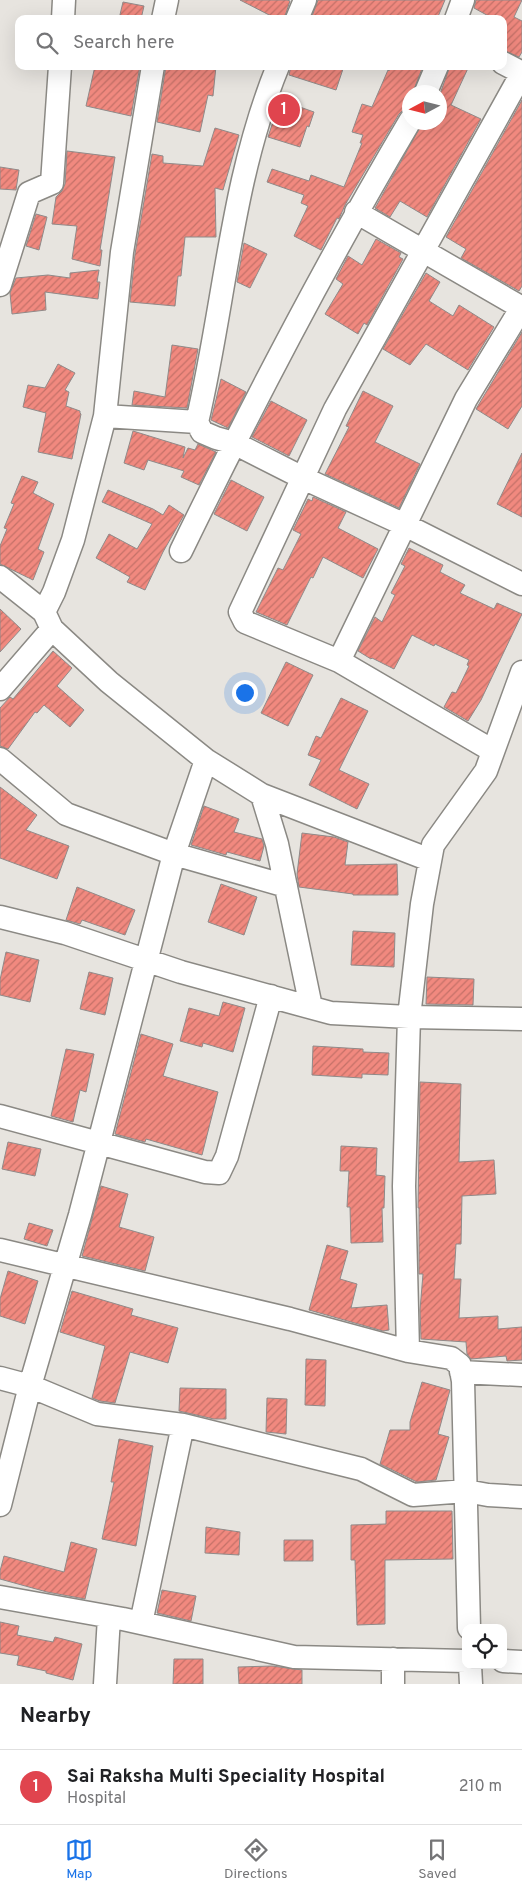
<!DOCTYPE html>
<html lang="en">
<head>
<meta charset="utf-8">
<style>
	:root { --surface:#fff; --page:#f2f2f2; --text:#202124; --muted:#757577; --line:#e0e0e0; --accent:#1a73e8 }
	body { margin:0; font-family:Overpass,sans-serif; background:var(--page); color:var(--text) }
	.controls { position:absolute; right:15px; bottom:15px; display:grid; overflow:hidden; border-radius:10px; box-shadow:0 5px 20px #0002 }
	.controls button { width:45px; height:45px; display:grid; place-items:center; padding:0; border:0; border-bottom:1px solid var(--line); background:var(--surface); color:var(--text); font:25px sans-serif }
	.compass { position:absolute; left:402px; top:85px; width:45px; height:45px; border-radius:50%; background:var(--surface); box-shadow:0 5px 20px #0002; rotate:263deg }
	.you { position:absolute; left:244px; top:692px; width:18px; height:18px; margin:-12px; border:4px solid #fff; border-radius:50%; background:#1a73e8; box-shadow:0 0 0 8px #1a73e833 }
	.badge { display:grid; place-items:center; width:32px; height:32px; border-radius:50%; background:var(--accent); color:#fff; font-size:16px; font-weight:700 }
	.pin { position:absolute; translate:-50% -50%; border:2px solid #fff; box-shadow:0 1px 5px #0006 }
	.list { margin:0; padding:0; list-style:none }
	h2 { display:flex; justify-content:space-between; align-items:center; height:65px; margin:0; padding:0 20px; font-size:21px }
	h2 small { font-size:16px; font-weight:400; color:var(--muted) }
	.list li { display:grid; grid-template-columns:32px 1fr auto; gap:15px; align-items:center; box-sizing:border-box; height:75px; padding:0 20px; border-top:1px solid var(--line) }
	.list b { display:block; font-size:19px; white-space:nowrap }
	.list p { margin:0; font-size:16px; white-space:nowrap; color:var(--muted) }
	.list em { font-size:16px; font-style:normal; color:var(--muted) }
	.icon { flex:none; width:28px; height:28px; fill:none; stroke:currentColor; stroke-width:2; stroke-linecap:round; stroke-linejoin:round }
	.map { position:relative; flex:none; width:522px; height:1684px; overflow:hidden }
	.search { position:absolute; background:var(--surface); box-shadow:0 5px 20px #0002; left:15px; right:15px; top:15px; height:55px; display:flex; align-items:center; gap:12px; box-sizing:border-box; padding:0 18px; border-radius:10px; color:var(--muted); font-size:19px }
	.sheet { height:140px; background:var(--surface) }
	nav { display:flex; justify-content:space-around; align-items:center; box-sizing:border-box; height:70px; border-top:1px solid var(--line); background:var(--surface); font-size:14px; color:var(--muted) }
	nav a { display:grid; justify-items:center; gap:2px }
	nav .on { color:var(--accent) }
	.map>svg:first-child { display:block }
	.building { fill:url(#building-hatch); stroke:#908a89 }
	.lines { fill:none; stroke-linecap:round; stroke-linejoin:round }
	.minor-casing { stroke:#8b8984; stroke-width:25 }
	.minor { stroke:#fff; stroke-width:22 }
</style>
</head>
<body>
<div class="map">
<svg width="522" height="1684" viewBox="0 0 522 1684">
	<defs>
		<pattern id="building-hatch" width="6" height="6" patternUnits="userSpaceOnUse" patternTransform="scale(1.25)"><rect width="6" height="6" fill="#f1897f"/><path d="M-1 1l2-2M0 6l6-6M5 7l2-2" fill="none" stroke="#c47168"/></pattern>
	</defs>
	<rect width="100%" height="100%" fill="#e7e4df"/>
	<path class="building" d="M240,0H287L290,1L284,19H277Z
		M318,0H445L437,19H311Z
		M476,0H522L514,17L522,21V52L519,57L503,50V19H494L474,8Z
		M123,2L144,6L141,19H119Z
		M95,66H140L131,116L86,106Z
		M166,66H216L213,96L208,95L200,132L157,122Z
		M291,66H344L336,90L289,75Z
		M391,66H423L413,92H410L403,110L399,114L345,205L339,219L337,218L321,250L294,236L308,206L301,203L304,195L267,182L272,169L309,181L311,175L344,187L362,143H360L363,135L352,132L362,104L372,107L388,70L389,71Z
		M450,66H469L451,105L481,119L427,217L400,201L390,217L375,208L423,122H440V94Z
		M280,100L314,112L309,127L307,126L300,147L268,137Z
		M522,100V286L519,291L461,258L466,249L446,237Z
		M215,128L239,135L223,190L215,188L216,237H185L181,276H178L175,306L130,302L135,254L152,154L163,156V163L203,166Z
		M67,151L115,157L100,250H102L100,266L72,259L77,226L52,224L56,197L62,191L65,184Z
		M0,167L19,170L16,190L0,189Z
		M36,214L47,217L39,250L26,246Z
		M376,239L401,253L399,257L403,259L367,325L364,323L358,334L325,314L343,284L336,279L348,256L362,265Z
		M244,243L267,254L250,288L237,282Z
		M99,270L97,282H100L98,299L45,292L46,310L12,314L10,293L16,278L48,275L70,278V273Z
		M426,273L440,282L429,301L453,316L459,305L494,327L468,370L426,344L410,365L383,349Z
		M522,332V406L508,429L476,409Z
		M172,345L198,349L187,408L132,405L134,391L165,397Z
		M58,364L75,373L65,390L69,392L66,406L80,411V413L81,414L72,459L38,452L46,413L23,407L28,385L45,388Z
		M221,379L246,392L228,428L211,420Z
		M363,391L393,406L375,442L420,464L399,508L325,474L349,427L346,426Z
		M271,401L307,420L289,456L252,437Z
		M133,431L185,447L183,458L188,448L195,450L198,444L216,452L199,485L181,477L184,471L148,460L144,470L124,463Z
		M522,453V517L497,504Z
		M22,476L38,482L33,493L54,504L38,549L44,552L33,580L0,564V546L7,529L4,528L14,504L11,503Z
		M231,480L264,497L247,531L214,514Z
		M108,490L153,509L163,515L169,505L184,515L163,552L145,590L127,582L130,577L96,558L109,534L137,549L152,524L102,502Z
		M313,497L346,512L338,528L378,549L363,578L323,557L313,578L311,577L287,625L256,612L278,568L283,570L301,534L293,530L308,499L312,501Z
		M409,548L443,565L440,572L465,585L460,593L494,609L497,603L522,614L481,700L468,721L444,707L452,692L456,693L469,666L467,665L469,660L435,644L434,646L412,635L394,669L372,658L371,659L358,651L375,617L382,622L395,595L391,593L405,566L401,564Z
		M0,609L21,629L0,652Z
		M53,651L72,668L57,686L84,710L70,727L44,705L37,713L35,712L8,749L0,746V708L10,697L13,699Z
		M286,662L313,675L288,726L261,713Z
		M341,698L368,711L339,770L369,784L357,809L309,785L321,760L308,755L316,736L321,738Z
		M0,787L37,815L26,830L69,846L57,879L0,858Z
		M204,806L239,819L234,832L262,839L264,846L260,861L227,852L226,855L191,845Z
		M302,833L334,837L348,842L345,865L397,864L398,895H353V894L299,887L297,874Z
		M221,884L257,897L244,935L208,922Z
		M77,887L135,910L125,935L82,920L80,924L66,920Z
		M353,931L395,933L394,967L351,965Z
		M6,952L39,960L30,1002L0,995V980Z
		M89,972L113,978L105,1015L80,1009Z
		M427,977L474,979L473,1005L426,1004Z
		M223,1002L245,1008L233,1052L203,1043L202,1047L180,1041L189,1008L219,1016Z
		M141,1034L173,1044L163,1076L218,1092L202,1155L146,1139L145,1142L115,1134Z
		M313,1046L363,1049V1052L389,1053L388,1075L362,1074V1078L312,1075Z
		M66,1049L94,1054L86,1092L80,1090L73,1122L51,1116Z
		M420,1082L461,1084L459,1162L494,1160L496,1194L462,1196L461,1244H456L454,1279H461L459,1318L498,1316V1329L522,1327V1360L507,1361L506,1356L471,1359L467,1354L466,1342L421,1339L420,1310L423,1274H419V1208H418Z
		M8,1142L41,1149L35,1176L2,1169Z
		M341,1146L377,1148L376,1175L385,1176L384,1208H382L383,1242L351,1243L350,1207H347L349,1171H340Z
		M101,1186L128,1194L119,1227L154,1237L145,1271L82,1256Z
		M29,1223L53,1230L47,1246L24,1239Z
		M327,1245L348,1251L340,1279L357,1284L351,1308L387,1305L389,1330L383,1331L309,1310Z
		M8,1271L38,1281L25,1324L0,1316V1299Z
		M72,1291L133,1309L131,1315L178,1328L168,1363L130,1352L115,1403L100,1401L92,1398L105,1346L60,1332Z
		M306,1359L326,1360L325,1406L305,1405Z
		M422,1382L450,1390L438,1434L449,1437L436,1480L417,1482L380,1464L390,1430H410V1422Z
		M180,1388L226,1389V1419H214L179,1411Z
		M267,1398L287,1399L286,1434L266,1432Z
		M119,1439L153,1446L136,1546L102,1539L114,1482H111Z
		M386,1511H452L453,1559L385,1560V1624L357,1625L355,1560H351V1525L386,1524Z
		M206,1527L240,1532L239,1555L205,1553Z
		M284,1540H313V1561H284Z
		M71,1542L97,1549L85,1599L47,1592L0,1579V1571L4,1556L64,1572Z
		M162,1590L196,1596L191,1621L157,1613Z
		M0,1622L19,1626L17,1635L53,1642L55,1637L82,1644L73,1680L46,1673V1671L17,1665L19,1656L0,1653Z
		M174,1659H203V1684H173Z
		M272,1666L302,1670V1684H239L238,1667Z"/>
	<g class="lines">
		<g class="minor-casing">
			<path id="minor" d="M63,19L64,0
				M163,19L167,0
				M297,19L305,0
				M456,19L463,0
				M503,63L522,73
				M278,66C231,181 225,303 197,422L202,432L216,438L234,443L303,478L405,525L522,584
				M426,92L437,66
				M356,212L522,308
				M0,285L29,193L52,183L60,66
				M105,416L197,422
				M181,551C252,405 327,261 410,121
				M0,577L44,612
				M52,629L109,682L206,760L174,854L286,886
				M339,661L245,622L240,612L335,409L522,73
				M0,689L52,629L44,612L54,592L73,540L105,416L122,252L153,66
				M493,751L339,661L466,399L522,307
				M0,759L66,814L174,854L80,1215L30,1386L0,1505
				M206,760L262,795L277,844L311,1007
				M262,795L430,860
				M0,917L65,933L181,972L331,1013L409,1017L522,1019
				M0,1116L205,1172L219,1173L227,1156L271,996
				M0,1250L290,1319L408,1351L451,1358L460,1365L463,1381L469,1628
				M408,1351L404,1186L409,1017L422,904L433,845L486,771L522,672
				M461,1372L522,1375
				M0,1378L30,1386L97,1414L183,1425L361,1469L413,1495L466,1491L488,1495L522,1497
				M0,1597L123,1619L294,1657L466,1661
				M141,1623L183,1425
				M503,1661L522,1662
				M470,1665L471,1684
				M105,1684L109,1617
				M393,1684V1659"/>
		</g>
		<use href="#minor" class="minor"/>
	</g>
</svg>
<div class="controls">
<button><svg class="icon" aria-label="locate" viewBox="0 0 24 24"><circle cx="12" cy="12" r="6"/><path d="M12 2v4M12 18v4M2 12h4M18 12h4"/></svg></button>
</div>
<svg class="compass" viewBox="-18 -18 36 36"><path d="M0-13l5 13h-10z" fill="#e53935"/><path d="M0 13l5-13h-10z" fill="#757577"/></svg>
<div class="you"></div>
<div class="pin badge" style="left:284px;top:110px;background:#e0444e">1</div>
<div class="search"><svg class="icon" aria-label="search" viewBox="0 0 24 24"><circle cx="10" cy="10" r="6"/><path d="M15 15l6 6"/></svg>Search here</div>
</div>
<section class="sheet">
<h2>Nearby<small></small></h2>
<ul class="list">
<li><span class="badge" style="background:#e0444e">1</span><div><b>Sai Raksha Multi Speciality Hospital</b><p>Hospital</p></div><em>210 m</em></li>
</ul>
</section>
<nav>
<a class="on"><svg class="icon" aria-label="map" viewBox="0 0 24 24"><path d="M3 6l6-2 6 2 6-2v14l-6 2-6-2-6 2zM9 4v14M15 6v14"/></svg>Map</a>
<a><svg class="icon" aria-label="directions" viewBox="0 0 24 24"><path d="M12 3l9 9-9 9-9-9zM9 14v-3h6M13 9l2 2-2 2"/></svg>Directions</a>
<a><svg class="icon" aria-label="saved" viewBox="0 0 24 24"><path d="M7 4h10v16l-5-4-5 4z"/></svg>Saved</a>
</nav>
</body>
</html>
